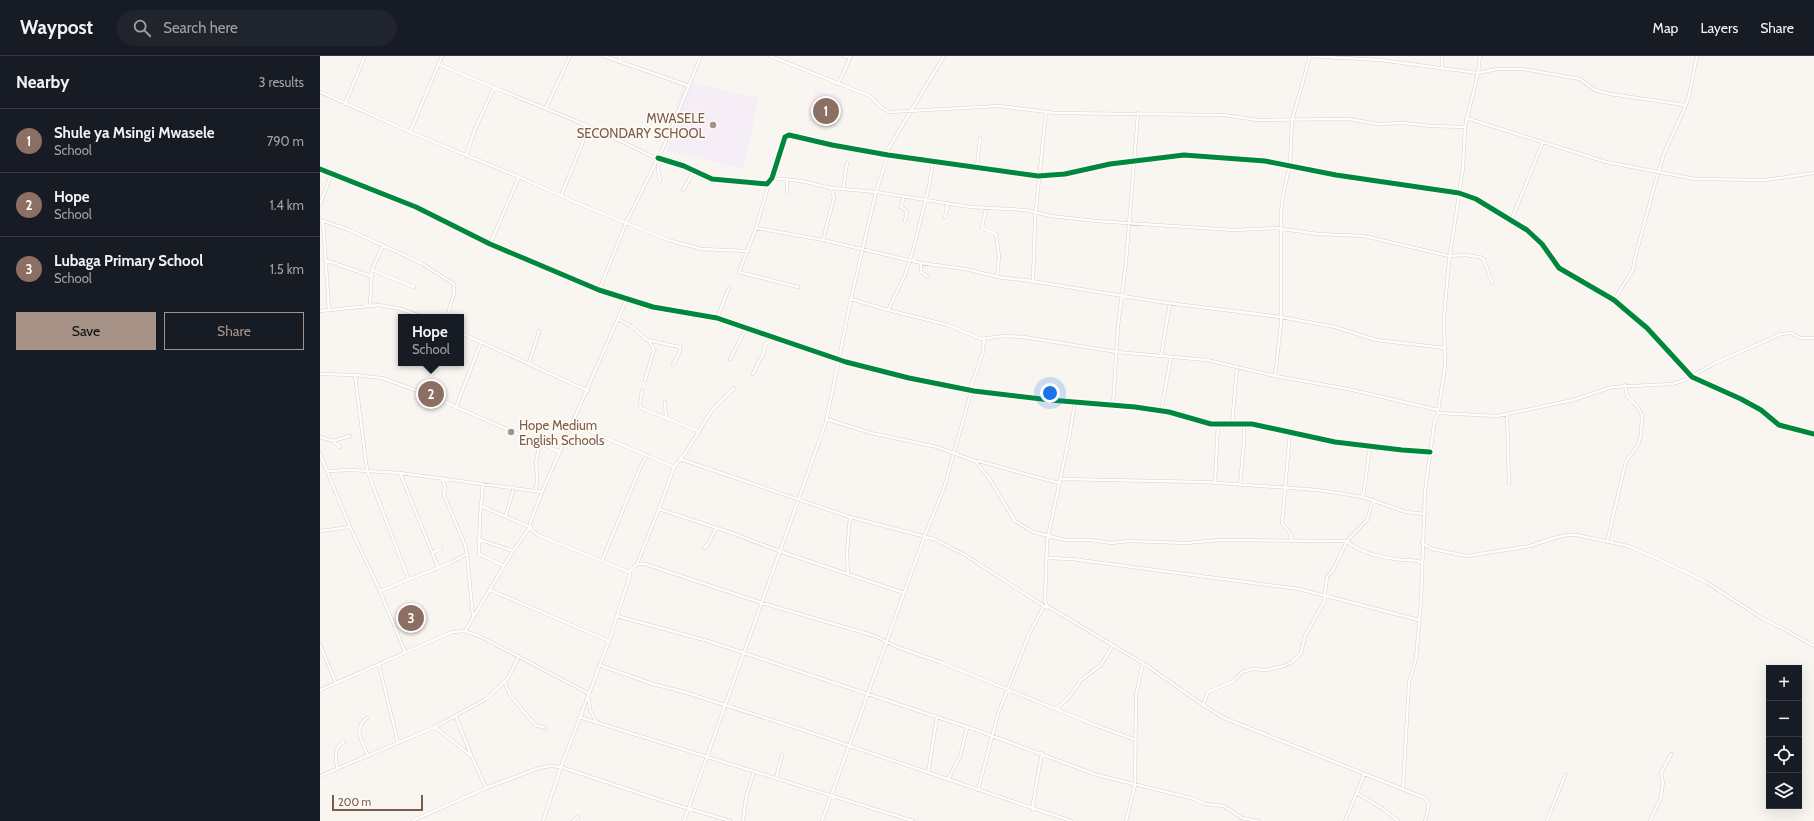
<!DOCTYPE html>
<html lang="en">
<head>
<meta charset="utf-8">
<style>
	:root { --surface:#171b24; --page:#20242c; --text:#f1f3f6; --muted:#9ea1a6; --line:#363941; --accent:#a69286 }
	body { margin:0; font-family:Cabin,sans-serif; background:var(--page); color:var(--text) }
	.controls { position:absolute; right:12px; bottom:12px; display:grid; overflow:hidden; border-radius:0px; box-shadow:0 4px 16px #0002 }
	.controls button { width:36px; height:36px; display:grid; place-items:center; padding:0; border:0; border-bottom:1px solid var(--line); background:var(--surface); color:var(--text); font:20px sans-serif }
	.scale { position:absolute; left:12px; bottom:10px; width:91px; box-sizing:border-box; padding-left:4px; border:2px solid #7a5c4d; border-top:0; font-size:11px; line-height:14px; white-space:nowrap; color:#7a5c4d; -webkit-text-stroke:3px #fffaf3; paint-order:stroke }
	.you { position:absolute; left:730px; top:337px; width:14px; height:14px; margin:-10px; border:3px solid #fff; border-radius:50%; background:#1a73e8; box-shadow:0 0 0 6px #1a73e833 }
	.badge { display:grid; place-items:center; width:26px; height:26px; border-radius:50%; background:var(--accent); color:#fff; font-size:13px; font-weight:700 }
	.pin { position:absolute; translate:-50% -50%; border:2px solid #fff; box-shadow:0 1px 4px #0006 }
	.popup { position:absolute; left:78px; top:258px; width:66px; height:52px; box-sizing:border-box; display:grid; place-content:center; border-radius:0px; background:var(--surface); filter:drop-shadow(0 1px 3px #0005); font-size:13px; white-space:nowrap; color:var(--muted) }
	.popup b { font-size:15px; color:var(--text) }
	.popup::after { content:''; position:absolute; left:50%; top:100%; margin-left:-8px; border:8px solid transparent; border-top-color:var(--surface) }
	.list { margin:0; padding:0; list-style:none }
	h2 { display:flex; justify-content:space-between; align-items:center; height:52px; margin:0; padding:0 16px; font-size:17px }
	h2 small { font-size:13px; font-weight:400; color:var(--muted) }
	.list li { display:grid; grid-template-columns:26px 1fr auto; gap:12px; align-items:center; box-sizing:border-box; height:64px; padding:0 16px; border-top:1px solid var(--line) }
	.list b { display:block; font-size:15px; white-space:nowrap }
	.list p { margin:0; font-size:13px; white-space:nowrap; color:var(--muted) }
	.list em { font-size:13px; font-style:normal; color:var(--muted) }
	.actions { display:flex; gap:8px; padding:12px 16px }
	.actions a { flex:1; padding:9px 0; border:1px solid var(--accent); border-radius:0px; text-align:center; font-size:14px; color:var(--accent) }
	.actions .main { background:var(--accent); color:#111 }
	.icon { flex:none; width:22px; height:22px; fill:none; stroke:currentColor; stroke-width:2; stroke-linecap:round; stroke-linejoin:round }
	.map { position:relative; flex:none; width:1494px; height:765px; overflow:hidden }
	header { display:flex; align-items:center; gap:24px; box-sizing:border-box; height:56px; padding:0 20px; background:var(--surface); border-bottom:1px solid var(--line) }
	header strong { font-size:19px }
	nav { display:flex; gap:22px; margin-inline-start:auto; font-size:14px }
	.search { width:280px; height:36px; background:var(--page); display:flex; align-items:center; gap:10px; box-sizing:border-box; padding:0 14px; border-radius:22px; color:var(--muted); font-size:15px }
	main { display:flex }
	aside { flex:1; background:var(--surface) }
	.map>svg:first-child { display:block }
	.education { fill:#f6eef6 }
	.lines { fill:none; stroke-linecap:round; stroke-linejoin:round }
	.minor-casing { stroke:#d7d1cb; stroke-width:3.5 }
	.minor { stroke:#fefefd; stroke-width:2.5 }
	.cycleway-casing { stroke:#fffaf3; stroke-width:8 }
	.cycleway { stroke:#00873e; stroke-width:5 }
	.poi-dot { fill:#a69286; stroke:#fffaf3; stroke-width:1.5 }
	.labels { text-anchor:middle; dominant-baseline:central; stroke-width:3; stroke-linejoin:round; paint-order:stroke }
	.poi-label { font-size:13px; fill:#7a5c4d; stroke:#fffaf3; text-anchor:end }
</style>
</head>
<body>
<header>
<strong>Waypost</strong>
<div class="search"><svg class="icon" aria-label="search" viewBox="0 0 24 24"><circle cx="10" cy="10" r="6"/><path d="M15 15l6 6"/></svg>Search here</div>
<nav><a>Map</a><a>Layers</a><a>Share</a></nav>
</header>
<main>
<aside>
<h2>Nearby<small>3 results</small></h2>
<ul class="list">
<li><span class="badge" style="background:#8d6e63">1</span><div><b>Shule ya Msingi Mwasele</b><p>School</p></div><em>790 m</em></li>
<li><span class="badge" style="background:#8d6e63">2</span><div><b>Hope</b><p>School</p></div><em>1.4 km</em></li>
<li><span class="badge" style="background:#8d6e63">3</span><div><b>Lubaga Primary School</b><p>School</p></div><em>1.5 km</em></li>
</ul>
<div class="actions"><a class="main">Save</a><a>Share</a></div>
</aside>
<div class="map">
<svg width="1494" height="765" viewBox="0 0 1494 765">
	<rect width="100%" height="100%" fill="#f9f5f0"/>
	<path class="education" d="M363,25L439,42L423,113L347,95Z
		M495,35L522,41L515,71L488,65Z
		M90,546L102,575L92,579L81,550Z"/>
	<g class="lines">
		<g class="minor-casing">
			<path id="minor" d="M284,0L369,30
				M450,0L550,40L562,52L570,56L679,50L735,57L903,59L938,64L1029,63L1058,68L1084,67L1111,70L1145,71
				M524,0L530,2
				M989,0L1060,4L1158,17L1177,13H1203L1260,23L1275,34L1290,38L1365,49
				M299,6L301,0
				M118,8C191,40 267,66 337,103
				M1122,13V0
				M518,28L531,0
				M0,36L90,76L199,121L257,147L348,184L381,193L428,195
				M25,48L45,0
				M226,52L250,0
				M1146,62L1286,106L1375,123L1445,124L1494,117
				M90,76L122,0
				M565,98L624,0
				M146,100L155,73L174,32
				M338,102L364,110L392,123L447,128L452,122L465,81L469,79L512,89L568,99L718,120L745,118L790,108L864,99L945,105L1016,119L1139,137L1156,143L1207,174L1222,188L1239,212L1294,244L1308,256L1327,272L1372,321L1421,343L1441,354L1459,369L1494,378
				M611,105L612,113L609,130L595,187L585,219L568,254L628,269L661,283L684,280L704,281L797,296L887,304L955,320L1028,333L1118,354
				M657,111L660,82
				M0,113L96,151L170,188L279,234L333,251L397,262L526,306L589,322L654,335L730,344L815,351L849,356L891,368H932L1015,386L1082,394L1110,396
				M452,122L481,125L511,132L556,136L650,151L706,154L730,160L776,165L913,174L955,172L998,178L1044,180L1129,200L1144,199L1160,201L1164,204L1172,227
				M340,125L338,112L340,103
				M449,127L436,172L419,216L478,231
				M523,133L527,107
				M363,134L374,115
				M467,137V124
				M241,140L269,71
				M584,141L581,151L587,155L585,165
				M0,148L12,117
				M666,152L662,172L676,178L679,200L677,221
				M625,161L628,147
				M0,164L27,173L101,207L134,228V237L127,261
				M3,165L9,254
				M1191,165L1223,86
				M436,172L503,184L601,207L645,213L683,222L705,224L840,246L961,261L1015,271L1056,284L1125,292
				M503,184L514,141L511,132
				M170,188L199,121
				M5,204L51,220
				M601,207V216L608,221
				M52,214L94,231
				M713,225L715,162L726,56
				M279,234L306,167L344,90L381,0
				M531,243L568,254
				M1294,244L1313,214L1315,202L1334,131L1344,98L1368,44L1377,0
				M50,249L52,214L63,189
				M0,255L59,249L81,253L103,261
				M397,262L409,232
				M298,263L311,270L327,284L360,291V295L353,309
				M141,277L268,335
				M841,300L850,247
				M410,303L426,273
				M209,307L219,275
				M0,318L35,319L62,322L101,336L240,396
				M433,318L439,305L443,299L445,288L456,283
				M35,319L47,414L88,522
				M955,320L961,268V156L964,134L970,109L972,64L990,0
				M325,324L334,294L329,285
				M650,334L663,296L664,283
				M322,335L320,348L321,352L378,375
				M345,346L346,362
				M755,346L749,382L727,485L725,545L727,550L826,609L883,649L904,662L1105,742L1109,749L1105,765
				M793,349L798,270L806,206L818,57
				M136,351L161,286
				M841,355L851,301
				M1118,355L1125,311L1124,261L1129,205L1143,112L1145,71L1158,17L1160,0
				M1187,359L1189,427
				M506,363L551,377L617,391L655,405L669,422L695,465L713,476L745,484H771L791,487L809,485L866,487L900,484L1027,485C1040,498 1065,502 1083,504C1090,505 1096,503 1102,507
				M253,368L354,411
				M912,368L917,311
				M970,377L962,467L971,479L972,485
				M0,381L13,385L30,380
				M13,385L20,391
				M0,398L30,471L60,535L85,596
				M360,403L530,461L614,483L645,499L727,552
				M658,405C686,412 712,421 740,427
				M7,415L31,414L80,417L222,436
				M80,417L118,511
				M741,423L885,426L998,434L1043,441L1086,456L1105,458
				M895,426L898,368
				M163,428L160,460L159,498L184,510
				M920,428L924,385V367
				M216,434L217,423L216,405L220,387
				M1043,441L1050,391
				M339,453L412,477L459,495L584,537
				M186,459L194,431
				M0,475L30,471
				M158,483L193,495
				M1287,486L1306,405L1318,389L1321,379L1322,359L1317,350L1307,340L1305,329
				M1102,487L1112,493L1147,500L1210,490L1237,481L1248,479H1257L1308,490L1336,502L1386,526L1443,563L1464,573L1494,590
				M384,492L388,488L396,472
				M112,497L121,493
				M147,498L153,561
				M726,502L752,503L979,533L1099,564
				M282,505L320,412L327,399
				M317,508H325L442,547L555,580L577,591L620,606L775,669L816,684
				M309,516L317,508L339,453L354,411L366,396L392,354L414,332
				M528,517L527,496L530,461
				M170,534L289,585
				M60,535L130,507L147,498L145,489L124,439L125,430L122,423
				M297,560L388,585L659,675L777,719L871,742L885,748L904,750L922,762L938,765
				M145,575L193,495L210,471L161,450
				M0,589L16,627
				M59,609L78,687
				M279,609L333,628L364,636L483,674L751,765
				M185,627L190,639L215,669L225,672
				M0,634L132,576L145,575L159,580L268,637L270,654L277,667
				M883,649L888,636L914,625L922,616L933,613L946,614L964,610L972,606L981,597L985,580L1004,546L1007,521L1013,514L1027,485L1047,464L1053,444
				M736,653L749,641L761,624L781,609L793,589
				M136,661L151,699L166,732
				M259,661L593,765
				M47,662C32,672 43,687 48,700
				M115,671L150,699
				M17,712C16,703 13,691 24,686
				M608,717L617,661
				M0,720L115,671L166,643L188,622L199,600
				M456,722L462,699
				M628,723L640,701L647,672
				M1083,733L1089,626L1096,603L1101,545L1105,436L1114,368L1118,357L1178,360L1253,344L1292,331L1352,328L1365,324L1393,308L1461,278L1471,277L1480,282H1494
				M658,734L678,658L709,578L724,550
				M1037,737L1063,753L1078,765
				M712,753L722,697
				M92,765L166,732L219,712L230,710L241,711L343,745L410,765
				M223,765L241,711L289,585L310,519L309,516L218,479L211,474L210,467L222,436L307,242
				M253,765L258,761
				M364,765L506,366L531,243L556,136L568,99
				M423,765L426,742L434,715
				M502,765L605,479L624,432L650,340L654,335
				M806,765L815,729L816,639L823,607
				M1025,765L1044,719
				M1227,765L1245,719
				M1330,765L1341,741L1343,726L1341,717L1351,698"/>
		</g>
		<use href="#minor" class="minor"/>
		<g class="cycleway-casing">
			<path id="cycleway" d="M338,102L364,110L392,123L447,128L452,122L465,81L469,79L512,89L568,99L718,120L745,118L790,108L864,99L945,105L1016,119L1139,137L1156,143L1207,174L1222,188L1239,212L1294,244L1308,256L1327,272L1372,321L1421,343L1441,354L1459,369L1494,378
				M0,113L96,151L170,188L279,234L333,251L397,262L526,306L589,322L654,335L730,344L815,351L849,356L891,368H932L1015,386L1082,394L1110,396"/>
		</g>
		<use href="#cycleway" class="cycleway"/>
	</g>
	<g class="poi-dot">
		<circle cx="393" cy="69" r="4"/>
		<circle cx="191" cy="376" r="4"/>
	</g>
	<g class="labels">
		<g class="poi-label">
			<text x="385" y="62">MWASELE<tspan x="385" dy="15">SECONDARY SCHOOL</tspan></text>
			<text x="199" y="369" text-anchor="start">Hope Medium<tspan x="199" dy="15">English Schools</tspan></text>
		</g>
	</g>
</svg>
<div class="controls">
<button>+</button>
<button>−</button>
<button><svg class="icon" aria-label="locate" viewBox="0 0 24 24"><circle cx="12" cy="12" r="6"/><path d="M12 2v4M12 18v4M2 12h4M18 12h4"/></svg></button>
<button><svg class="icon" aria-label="layers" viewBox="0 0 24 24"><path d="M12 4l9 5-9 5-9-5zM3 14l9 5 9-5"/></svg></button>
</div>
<div class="scale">200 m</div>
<div class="you"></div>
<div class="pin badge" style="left:506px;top:55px;background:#8d6e63">1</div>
<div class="pin badge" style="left:111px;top:338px;background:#8d6e63">2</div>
<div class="popup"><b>Hope</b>School</div>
<div class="pin badge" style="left:91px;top:562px;background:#8d6e63">3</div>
</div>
</main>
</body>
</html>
